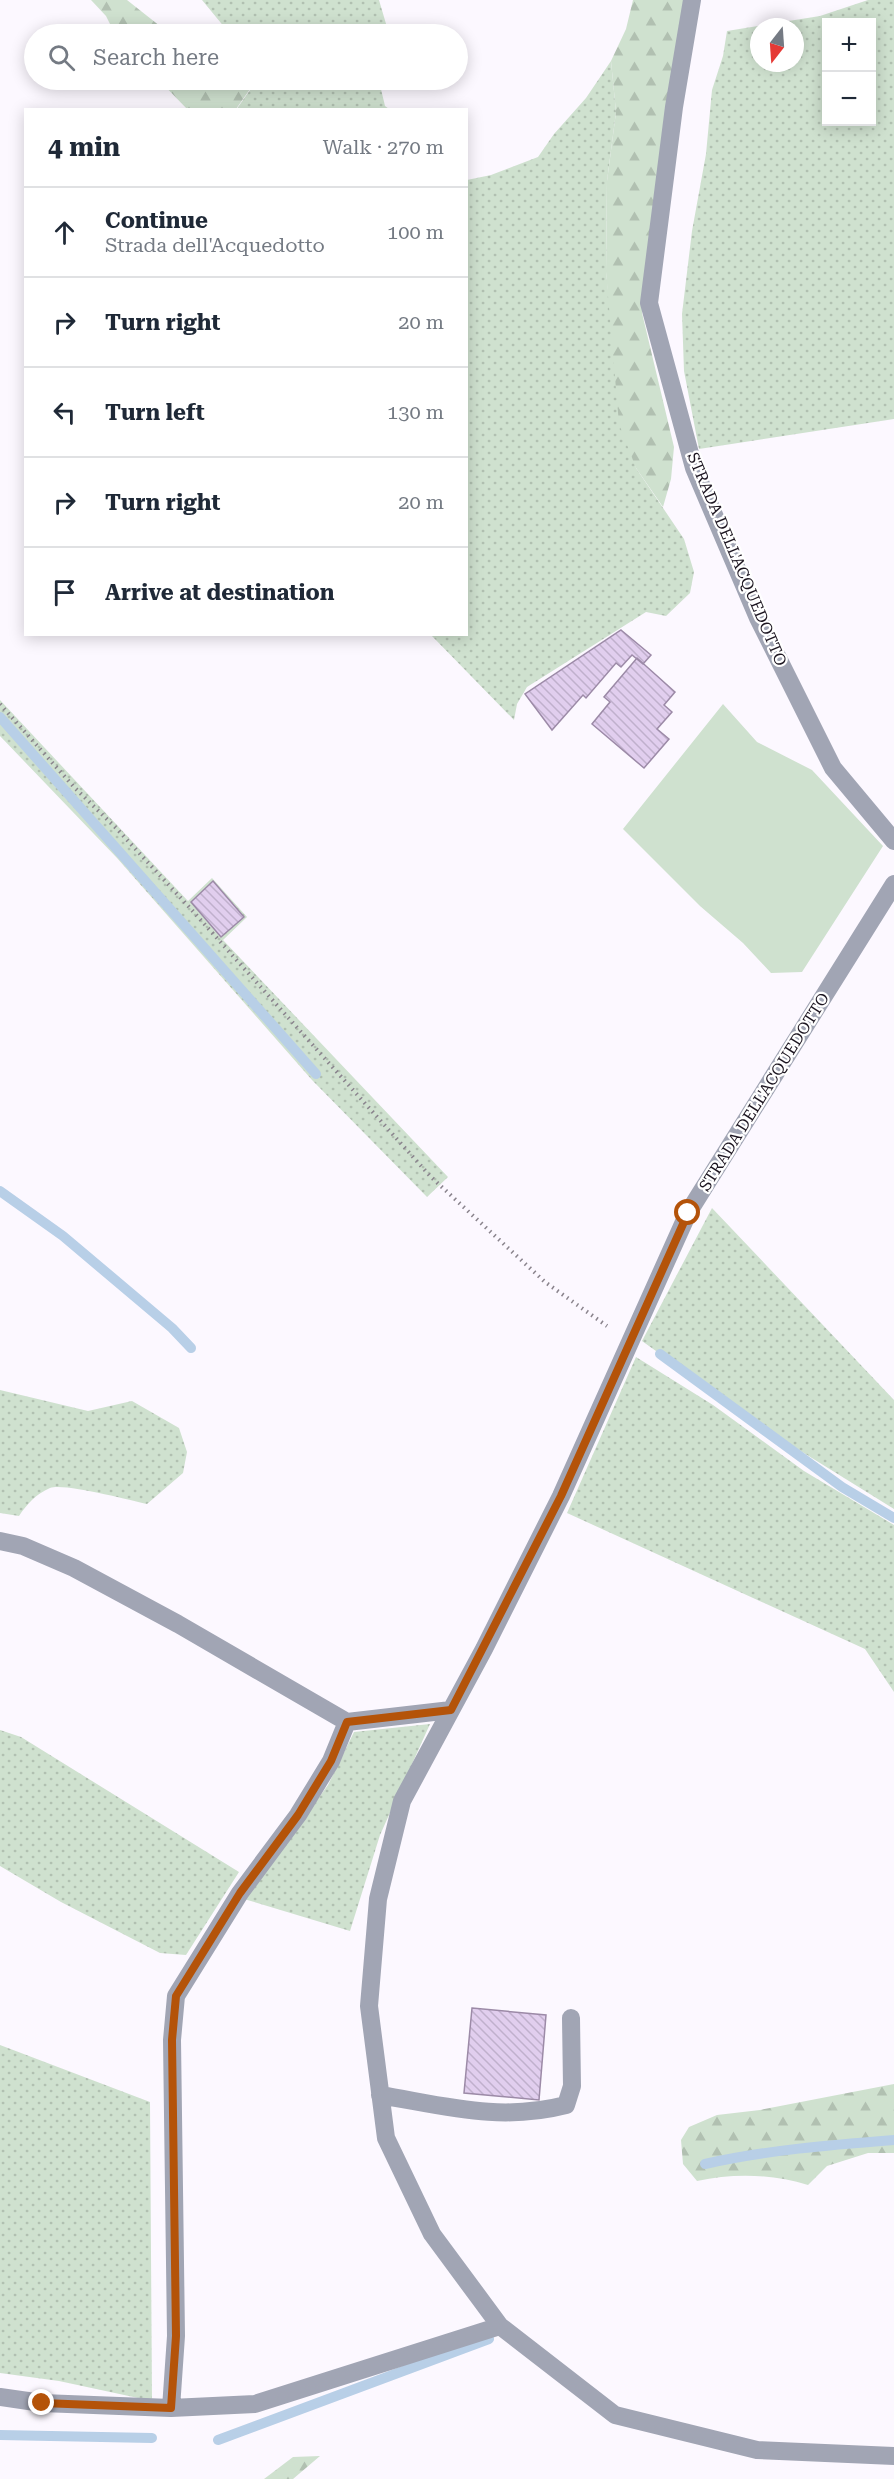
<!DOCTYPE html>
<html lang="en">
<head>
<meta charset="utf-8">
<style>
	:root { --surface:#fff; --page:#f6f6f7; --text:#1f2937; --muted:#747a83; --line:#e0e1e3 }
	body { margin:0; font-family:"Roboto Serif",serif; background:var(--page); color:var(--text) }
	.controls { position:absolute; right:18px; top:18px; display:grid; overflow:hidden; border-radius:0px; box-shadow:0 3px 15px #0003 }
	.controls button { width:54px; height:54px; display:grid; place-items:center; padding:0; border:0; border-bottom:2px solid var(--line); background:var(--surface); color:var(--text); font:30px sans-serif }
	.compass { position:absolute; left:750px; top:18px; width:54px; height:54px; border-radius:50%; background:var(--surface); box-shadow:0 3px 15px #0003; rotate:197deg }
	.stop { position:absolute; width:18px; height:18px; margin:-14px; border:4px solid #b45309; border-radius:50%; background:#fff }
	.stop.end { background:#b45309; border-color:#fff; box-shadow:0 2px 6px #0008 }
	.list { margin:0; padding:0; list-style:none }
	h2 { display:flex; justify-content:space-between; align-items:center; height:78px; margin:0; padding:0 24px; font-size:26px }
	h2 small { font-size:20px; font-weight:400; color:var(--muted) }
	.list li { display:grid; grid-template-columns:39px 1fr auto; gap:18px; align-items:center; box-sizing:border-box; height:90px; padding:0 24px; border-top:2px solid var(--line) }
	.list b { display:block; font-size:22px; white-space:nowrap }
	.list p { margin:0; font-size:20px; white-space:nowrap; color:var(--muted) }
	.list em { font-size:20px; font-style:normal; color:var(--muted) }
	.icon { flex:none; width:33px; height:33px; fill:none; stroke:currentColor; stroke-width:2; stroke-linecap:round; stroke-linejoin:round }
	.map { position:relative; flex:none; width:894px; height:2479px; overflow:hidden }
	.search { position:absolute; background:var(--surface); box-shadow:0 3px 15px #0003; left:24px; top:24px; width:444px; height:66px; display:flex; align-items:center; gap:15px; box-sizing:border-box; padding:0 21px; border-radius:33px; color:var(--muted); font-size:22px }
	.panel { position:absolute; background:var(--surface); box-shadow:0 3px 15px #0003; left:24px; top:108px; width:444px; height:528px; border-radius:0px }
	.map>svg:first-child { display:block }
	.grass { fill:url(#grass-dots); fill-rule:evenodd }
	.forest { fill:url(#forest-firs) }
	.green { fill:#cfe1cf }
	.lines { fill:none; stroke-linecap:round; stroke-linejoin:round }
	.stream { stroke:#b8cfe7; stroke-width:10 }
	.building { fill:url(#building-back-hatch); stroke:#9c8aa7; stroke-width:1.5 }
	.path { stroke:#8a848d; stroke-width:4; stroke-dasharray:1.5 4.5; stroke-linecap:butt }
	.minor { stroke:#a1a5b4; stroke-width:18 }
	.route { stroke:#b45309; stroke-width:8 }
	.labels { text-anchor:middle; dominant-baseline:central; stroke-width:4.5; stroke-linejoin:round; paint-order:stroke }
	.street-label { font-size:16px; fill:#1c1520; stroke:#fff }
</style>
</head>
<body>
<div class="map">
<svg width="894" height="2479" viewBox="0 0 894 2479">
	<defs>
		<pattern id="grass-dots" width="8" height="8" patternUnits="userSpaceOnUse" patternTransform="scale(1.5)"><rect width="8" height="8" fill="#cfe1cf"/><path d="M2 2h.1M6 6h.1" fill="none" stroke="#b1c0b1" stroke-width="1.8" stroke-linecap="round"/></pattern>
		<pattern id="forest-firs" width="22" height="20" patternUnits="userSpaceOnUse" patternTransform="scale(1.5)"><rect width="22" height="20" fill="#cfe1cf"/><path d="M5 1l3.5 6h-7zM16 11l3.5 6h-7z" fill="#b1c0b1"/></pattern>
		<pattern id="building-back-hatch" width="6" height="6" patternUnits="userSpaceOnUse" patternTransform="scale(1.5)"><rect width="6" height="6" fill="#e1ceee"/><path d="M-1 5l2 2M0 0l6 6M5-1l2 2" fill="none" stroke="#c0b0cc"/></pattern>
	</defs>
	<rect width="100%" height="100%" fill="#fcf8ff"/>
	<path class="grass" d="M202,0H379L389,34H230Z
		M868,0H894V419L699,449L684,371L682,314L692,231L706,154L712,90L723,56L727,31L820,16ZM826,22H872V122H826ZM759,27H795V63H759Z
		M611,61L616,112L607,181L606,272L614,345L636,468L684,539L694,572L690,593L666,616L646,612L527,687L517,704L514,720L431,635L466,634L467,180L491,175L538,157L554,134L586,98Z
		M257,80H383L380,85L385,106L389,109L236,110Z
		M0,700L188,901L212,878L247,917L223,940L448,1177L427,1197L312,1080L117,858L0,736Z
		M712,1208L894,1400V1509L762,1427L642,1341Z
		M636,1357L713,1405L804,1471L894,1525V1692L865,1649L567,1513Z
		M0,1390L88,1411L132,1401L179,1428L187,1452L183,1473L147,1504C128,1500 65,1483 50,1488C36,1494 27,1504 19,1516L0,1513Z
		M430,1724L380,1835L350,1931L244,1899L328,1785L354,1732Z
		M0,1730L21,1737L239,1872L186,1955L160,1953L61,1902L0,1866Z
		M0,2045L150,2102L152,2401L59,2381L0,2373Z"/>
	<path class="forest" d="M91,0H127L170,34H115L106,16Z
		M633,0H685L645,280L642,313L674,447L671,479L663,507L636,468L619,424L606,272L607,181L616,112L611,61L626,29Z
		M159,80H226L250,89L236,109H187Z
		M894,2084V2153H868L827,2166L808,2185C772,2174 734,2173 697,2181L683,2164L681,2140L689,2127L717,2115L760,2110Z
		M320,2456L293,2479H264L293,2457Z"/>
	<path class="green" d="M723,704L757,742L812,770L883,846L802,972L771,973L743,943L700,906L623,829Z"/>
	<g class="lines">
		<path class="stream" d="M0,717L316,1074
			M0,1191L63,1236L172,1328L191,1348
			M660,1354L842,1487L894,1518
			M705,2164C767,2150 830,2145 894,2140
			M0,2435L152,2438
			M218,2440L489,2339"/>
	</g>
	<path class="building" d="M621,630L651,655L643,664L632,655L621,667L616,663L586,698L583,695L552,730L525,694Z
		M637,658L675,692L664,705L672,712L657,729L669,739L644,768L592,724L610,702L604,697Z
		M213,881L244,917L221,937L191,902Z
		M472,2008L546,2015L539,2100L464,2093Z"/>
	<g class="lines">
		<path class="path" d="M0,704L74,787L117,829L190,908L431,1177L545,1282L607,1326"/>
		<path class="minor" d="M692,0L674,107L649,303L694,468L758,618L833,768L894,841
			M894,884L688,1213L561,1496L484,1649L402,1801L378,1899L369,2006L386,2138L432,2234L500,2326L615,2415L757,2450L894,2456
			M0,1541L23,1546L74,1568L178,1624L347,1722L451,1710
			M380,2095C446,2106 500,2122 566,2105L572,2086L571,2018
			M0,2397L42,2403L171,2408L255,2404L500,2326
			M171,2408L176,2336L172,2040L176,1996L240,1893L298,1815L331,1761L347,1722"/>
	</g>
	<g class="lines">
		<path class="route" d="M42,2403L171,2408L176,2336L172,2040L176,1996L240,1893L298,1815L331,1761L347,1722L451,1710L561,1496L688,1213"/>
	</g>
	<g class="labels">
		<g class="street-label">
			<text transform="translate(737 559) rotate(67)">STRADA DELL'ACQUEDOTTO</text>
			<text transform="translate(764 1092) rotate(-58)">STRADA DELL'ACQUEDOTTO</text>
		</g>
	</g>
</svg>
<div class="controls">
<button>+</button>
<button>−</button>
</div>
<svg class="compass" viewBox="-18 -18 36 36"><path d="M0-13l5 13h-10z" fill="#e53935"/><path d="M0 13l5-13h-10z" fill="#747a83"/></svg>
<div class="stop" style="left:688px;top:1213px"></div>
<div class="stop end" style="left:42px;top:2403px"></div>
<div class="search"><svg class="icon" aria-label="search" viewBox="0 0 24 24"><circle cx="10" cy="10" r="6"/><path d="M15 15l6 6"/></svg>Search here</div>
<section class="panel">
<h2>4 min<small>Walk · 270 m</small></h2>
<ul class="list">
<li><svg class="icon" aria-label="ahead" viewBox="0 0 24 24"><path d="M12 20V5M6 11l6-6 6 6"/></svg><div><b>Continue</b><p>Strada dell'Acquedotto</p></div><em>100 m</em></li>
<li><svg class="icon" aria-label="right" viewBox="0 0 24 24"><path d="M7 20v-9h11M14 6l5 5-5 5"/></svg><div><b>Turn right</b></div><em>20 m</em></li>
<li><svg class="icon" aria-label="left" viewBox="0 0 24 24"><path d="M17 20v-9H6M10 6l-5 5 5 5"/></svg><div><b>Turn left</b></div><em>130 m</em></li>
<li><svg class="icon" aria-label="right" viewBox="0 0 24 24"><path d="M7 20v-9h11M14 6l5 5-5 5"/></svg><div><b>Turn right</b></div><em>20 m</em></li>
<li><svg class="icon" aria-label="arrive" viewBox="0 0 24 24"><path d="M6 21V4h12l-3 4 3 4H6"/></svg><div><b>Arrive at destination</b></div></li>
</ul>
</section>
</div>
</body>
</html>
